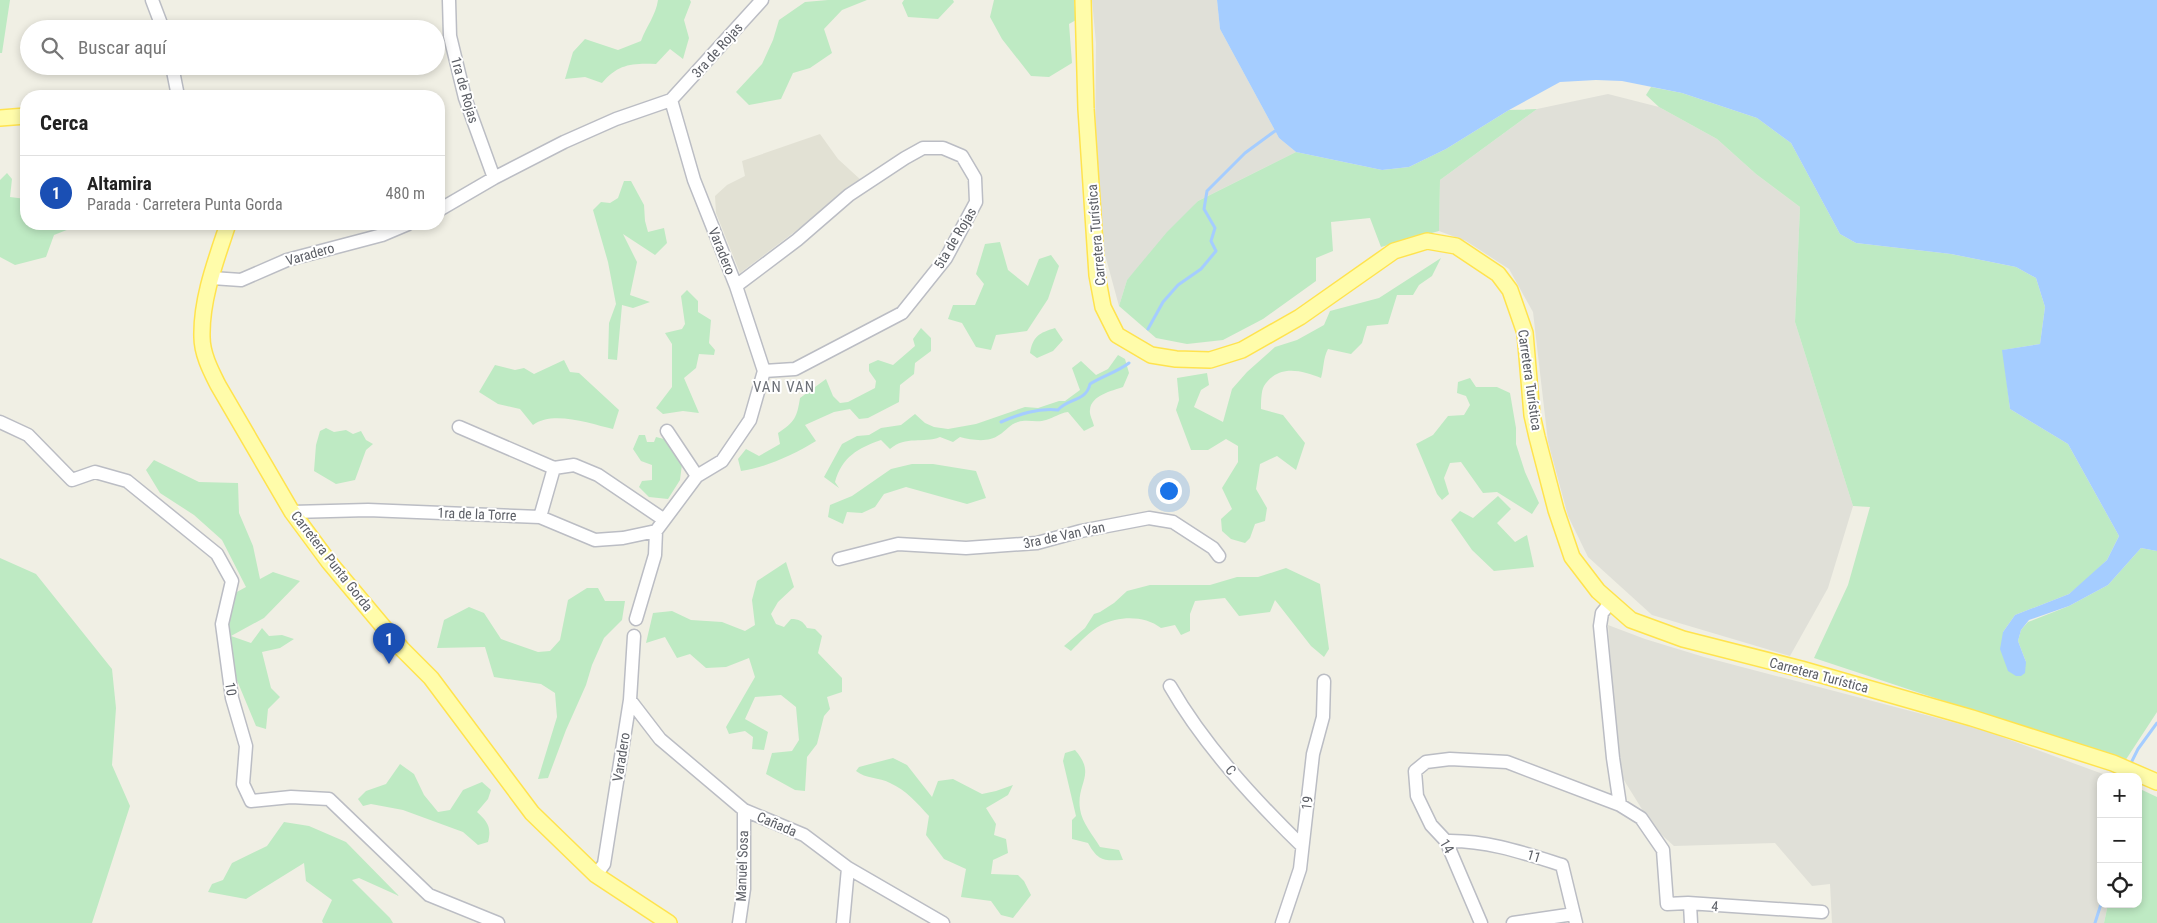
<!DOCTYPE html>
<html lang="es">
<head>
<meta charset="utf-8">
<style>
	:root { --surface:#fff; --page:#f2f2f2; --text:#222; --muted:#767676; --line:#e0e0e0; --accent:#db2777 }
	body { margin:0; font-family:"Roboto Condensed",sans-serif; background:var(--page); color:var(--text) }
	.controls { position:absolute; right:15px; bottom:15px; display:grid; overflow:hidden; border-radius:10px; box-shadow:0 2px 8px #0003 }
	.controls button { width:45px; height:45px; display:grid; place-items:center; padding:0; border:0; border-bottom:1px solid var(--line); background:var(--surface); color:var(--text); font:25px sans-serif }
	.you { position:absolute; left:1168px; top:490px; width:18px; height:18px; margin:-12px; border:4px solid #fff; border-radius:50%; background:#1a73e8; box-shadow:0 0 0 8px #1a73e833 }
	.badge { display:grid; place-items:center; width:32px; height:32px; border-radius:50%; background:var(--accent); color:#fff; font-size:16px; font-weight:700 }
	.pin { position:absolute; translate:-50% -41px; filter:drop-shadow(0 1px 2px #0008) }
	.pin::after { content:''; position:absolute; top:26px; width:18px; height:15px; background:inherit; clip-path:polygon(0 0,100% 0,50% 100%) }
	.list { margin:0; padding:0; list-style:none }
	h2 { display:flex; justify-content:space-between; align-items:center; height:65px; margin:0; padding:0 20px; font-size:21px }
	h2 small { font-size:16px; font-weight:400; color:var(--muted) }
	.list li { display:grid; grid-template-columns:32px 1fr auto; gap:15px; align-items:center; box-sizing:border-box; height:75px; padding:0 20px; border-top:1px solid var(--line) }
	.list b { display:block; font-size:19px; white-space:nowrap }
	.list p { margin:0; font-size:16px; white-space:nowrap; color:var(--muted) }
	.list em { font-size:16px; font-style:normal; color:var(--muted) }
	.icon { flex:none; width:28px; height:28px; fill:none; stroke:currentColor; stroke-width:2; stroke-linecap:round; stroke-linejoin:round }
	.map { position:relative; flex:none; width:2157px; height:923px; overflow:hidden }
	.search { position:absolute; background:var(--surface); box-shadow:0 2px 8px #0003; left:20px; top:20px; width:425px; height:55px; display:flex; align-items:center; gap:12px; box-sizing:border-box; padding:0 18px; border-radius:28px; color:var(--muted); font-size:19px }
	.panel { position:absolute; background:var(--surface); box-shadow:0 2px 8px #0003; left:20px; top:90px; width:425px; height:140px; border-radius:20px }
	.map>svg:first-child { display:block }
	.industrial { fill:#e0e0d8 }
	.education { fill:#e2e1d4 }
	.green { fill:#beeac3 }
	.water { fill:#a5cdff }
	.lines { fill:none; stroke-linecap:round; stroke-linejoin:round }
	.stream { stroke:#a5cdff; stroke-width:3 }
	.minor-casing { stroke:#bbbdc4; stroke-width:15 }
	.major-casing { stroke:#ffe34e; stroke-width:18 }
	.minor { stroke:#fff; stroke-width:12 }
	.major { stroke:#fffcaa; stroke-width:15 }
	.labels { text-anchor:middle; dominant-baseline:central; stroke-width:4; stroke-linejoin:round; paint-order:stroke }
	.street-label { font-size:14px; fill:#5c5f66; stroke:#fff }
	.neighbourhood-label { font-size:15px; letter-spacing:1px; fill:#6d7178; stroke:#fff }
</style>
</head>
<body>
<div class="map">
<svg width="2157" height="923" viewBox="0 0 2157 923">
	<rect width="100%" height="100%" fill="#f0efe4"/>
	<path class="industrial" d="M1092,0H1217L1220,29L1279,138L1296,152L1198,201L1127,280L1119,306L1104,251L1095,165L1096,43Z
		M1608,94L1659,107L1717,139L1756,174L1800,207L1795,322L1853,506L1828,588L1790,656L1652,615L1588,557L1568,516L1548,442L1533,312L1509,269L1466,241L1439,231L1440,180L1537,109Z
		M1608,625L1645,639L1704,657L1983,730L2111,777H2101V904H2108L2104,923H1832L1830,884L1812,886L1775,843L1674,846L1653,827L1622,777L1617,741Z"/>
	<path class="education" d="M820,134L838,159L862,181L740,273L716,213L715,196L727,185L745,176L742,161Z"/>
	<path class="green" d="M0,0H10L2,53H0Z
		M658,0H690L691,2L684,20L689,38L683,59L670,49L656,64C632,63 618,64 602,83L585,77L565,79L573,52L585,39L618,50L641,41C646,27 656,15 658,0Z
		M828,0H867L842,10L824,29L832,53L810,68L793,73L781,99L749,105L736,92L762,64L773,40L779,20L805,2Z
		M904,0H953L954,2L938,19L908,17L902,3Z
		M994,0H1074L1076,20L1069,24L1072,63L1049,77L1031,76L1002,39L990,17Z
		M1651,87L1682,93L1757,118L1791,143L1840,234L1856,243L1951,254L2016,267L2036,278L2045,307L2040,344L2003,350L2010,409L2068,444L2119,536L2107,560L2086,580L2069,594L2015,615L2003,632L2026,662L2018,641L2021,630L2028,622L2069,606L2108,585L2141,548L2157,551V712L2125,761L1814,658L1848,585L1870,507L1853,506L1795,322L1800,207L1756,174L1717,139L1659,107L1646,95Z
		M1537,109L1440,180L1439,231L1381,247L1370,218L1331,222L1333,251L1316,258V281L1263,319L1223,340L1187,344L1156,338L1119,306L1127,280L1167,232L1198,201L1296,152L1382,170L1409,167L1446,149L1509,110Z
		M7,173L12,179L10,197L26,199V224H82L54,235L46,257L15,265L0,257V180Z
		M624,181H631L644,205L645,221L648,232L664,228L667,243L655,255L623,234L637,262L630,295L650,302L633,308L622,305L617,360L608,359L609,323L616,304L608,262L593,210L601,202L610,203L618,198Z
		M1000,242L1008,270L1028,286L1039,259L1051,255L1059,266L1048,299L1027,331L996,335L991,350L976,347L962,323L948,319L953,305H975L984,284L976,274L985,244Z
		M1441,258L1432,276L1419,285L1413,295H1397L1388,324L1367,326L1362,343L1351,354L1328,349C1323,358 1324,368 1321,378C1301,370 1278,364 1264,386C1261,391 1261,403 1261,409L1283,415L1305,443L1296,470L1277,456L1260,464L1256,489L1267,508L1265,521L1255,524L1250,538L1245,543L1231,539L1222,531L1221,519L1232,509L1222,488L1238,462V446L1226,439L1208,450H1191L1176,410L1179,400L1177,378L1207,373L1209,385L1201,390L1194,407L1223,422L1232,389L1247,372L1275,347L1297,340L1324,325L1330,311L1379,298Z
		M687,290L698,301V312L711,320L709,343L715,350L714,355L699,354L696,368L684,378L699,413L683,411L663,414L656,408L672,387V344L665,333L682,329L685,324L681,296Z
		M921,328L931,338V351L915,363L914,374L900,385L899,402L868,418L859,419L850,409L834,412L805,425L816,441C793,455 767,467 741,471L738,459L746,449L759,456L780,444L778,433C795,422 797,417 800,398L826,379L833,396L840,403L848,402L875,388L876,381L869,371V364L878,360L893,365L915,346L913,339Z
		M1055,328L1063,340L1053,351L1037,358L1030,353C1033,336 1039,333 1055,328Z
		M1118,355L1125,359L1129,373L1123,387C1112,391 1091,395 1090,410C1089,414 1093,421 1094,426L1084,431L1068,412C1059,413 1054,418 1046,420C1037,423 1027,419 1018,422C1010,424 1006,431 999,435C988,443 972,440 960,437L953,442L940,437C923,444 906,435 890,449L881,440C858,448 842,457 835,482L839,488L824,477L842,444L857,436L869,435L881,428L901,425L915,414L925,423L934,427L948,429L976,424L1025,407L1038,408L1059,401H1065L1080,390L1072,368L1081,361L1096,375L1108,369Z
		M564,360L570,372L579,373L619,410L613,429C591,424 553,410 533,425L520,409L498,404L479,392L495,365L515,370L524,368L534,374Z
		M1470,378L1476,387H1497L1510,393L1516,428V444L1525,472L1539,503L1532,514L1497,492L1483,493L1461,462L1450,463L1444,478L1449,494L1442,500L1437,494L1416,444L1433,435L1448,416L1464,415L1470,405L1466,396L1457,393L1458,382Z
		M326,428L334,432L346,430L353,434L361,431L366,440L373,444L366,450L355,480L336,484L314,471L316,445L320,431Z
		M639,435H645L647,442H654L656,437L664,439L682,464L680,480L668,499L649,497L639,487L642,481L652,480V465L641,461L633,449Z
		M154,460L199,482L238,483L239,513L253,546L260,579L273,572L300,581L264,618L231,636L251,643L262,628L269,636L282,635L294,639L280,648L262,652L271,688L280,697L268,709L266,729L256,726L236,678L226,639L235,593L246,587L222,540L194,515L160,493L146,470Z
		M912,464H933L976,471L986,498L967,504L906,487L884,494L875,507L862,513L847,512L843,524L828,517L830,505L852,496L891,469Z
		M1498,496L1511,509L1497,523L1515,542L1527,535L1534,567L1494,571L1472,550L1451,520L1460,511L1473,518Z
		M0,558L36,574L112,669L116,708L112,765L130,806L92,923H0Z
		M786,562L794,587L778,602L771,614L776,624L784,627L791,619C799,619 803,621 807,628L815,629L822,636L818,653L842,678V692L827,697L830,709L824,716L817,744L807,757L805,791L795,790L766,774L772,753L792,751L799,740L796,707L781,695L755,697L745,719L768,732L764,750L752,749L753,737L745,731L729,734L726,727L755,677L749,658L726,667L706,668L690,654L677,658L665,637L646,643L653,613L672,611L691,620L722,622L745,631L755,625L752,600L757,581Z
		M1286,568L1320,584L1329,649L1324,657L1311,646L1275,600L1270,612L1239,616L1225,598L1195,601L1190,614V631L1181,635L1175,625L1161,628C1144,615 1119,616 1101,625C1090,631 1079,643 1071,651L1064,646L1085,628L1094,614L1100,612L1114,603L1127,591L1150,585H1210L1237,577H1258Z
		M587,588H598L605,601H625L622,620L604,638L592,665L586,685L566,730L548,778L538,779L557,717L555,693L541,684L494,677L485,647L437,648L444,620L469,607L484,613L501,639L538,652L550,651L560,640L568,600Z
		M1075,750C1097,775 1076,783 1080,809C1082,823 1093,835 1100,847L1119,850L1123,860C1104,861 1098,861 1088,843L1072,839V820L1076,816L1063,761L1065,753Z
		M893,758L907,765L932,797L938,781L953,779L982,794L996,791L1013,785L1008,795L986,808L996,824L994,835L1006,839L1008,853L993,860L991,874L1018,875L1024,881L1031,895L1013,918L1001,915L991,901L961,897L966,869L944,859L926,835L929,816C917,803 906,790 890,783C879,777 866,779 856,771L859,767Z
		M400,764L414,774L424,795L438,812L450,810L463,790L482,782L491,790L488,799L477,812C487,821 492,827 488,842L478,845L463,832L403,810L371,804L363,806L358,799L366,791L386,784Z
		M2138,788L2157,797V923H2104L2108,904H2138Z
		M284,822L309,826L346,842L399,896L359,878L352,880L390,918L393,923H323L322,921L332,900L306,881L304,863L246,899L208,892L212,884L223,880L232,863L267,846Z"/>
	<path class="water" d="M1217,0H2157V551L2141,548L2108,585L2069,606L2029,620L2021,630L2018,641L2026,662L2025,673L2021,676H2016L2008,671L2000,649L2003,632L2015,615L2069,594L2107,560L2119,536L2068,444L2010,409L2002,350L2040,344L2045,307L2036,278L2016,267L1951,254L1856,243L1840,234L1791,143L1757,118L1682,93L1622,81L1596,80L1560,82L1509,110L1446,149L1409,167L1382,170L1296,152L1279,138L1220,29Z"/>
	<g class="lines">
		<path class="stream" d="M1148,329L1163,302L1178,285L1201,269L1216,251L1211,241L1215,228L1204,209L1207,191L1245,153L1275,131
			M1001,422C1020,414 1037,408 1058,410C1068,398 1086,402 1090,384C1103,376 1117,372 1129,363
			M2130,765L2138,749L2157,723
			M2095,923L2101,904"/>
		<g class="minor-casing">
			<path id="minor" d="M152,0L163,29
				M449,0L450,36L465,98L494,178
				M172,66L178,96
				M439,210L494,178L564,142L616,119L671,100L762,0
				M212,278L241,280L287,260L382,235L408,224
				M736,286L797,240L849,195L905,158L923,148H943L962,156L975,178L976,202L946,258L902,313L795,369L764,371
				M0,422L28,435L72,480L95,472L127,481L217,554L232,581L222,624L232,698L246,746L243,784L251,801L291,797L329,799L429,895L498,923
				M459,427L554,468L574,465L598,475L663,519
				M667,431L697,476
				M292,512L368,510L540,517L595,540L623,538L656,531
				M540,517L554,468
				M839,559L898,544L966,548L1037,543L1081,531L1149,518L1173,522L1213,548L1219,556
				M1611,602L1602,613L1600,626L1613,758L1620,805L1641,818L1663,850L1667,904L1688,903L1822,912
				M636,619L655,555L656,531L697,476L722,461L750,420L764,371L736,286L694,180L671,100
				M1170,686C1204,745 1253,798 1302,846
				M630,700L660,739L744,810L804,835L848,868L943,923
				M1446,841C1487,840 1524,853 1562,865L1576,923
				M596,875L604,864L630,700L634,636
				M1690,904L1691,923
				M739,923L744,889V810
				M843,923L848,868
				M1282,923L1300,869L1313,754L1323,717L1324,681
				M1481,923L1446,841L1431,825L1417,796L1415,771L1426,762L1450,759L1507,762L1620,805
				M1513,923L1574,914"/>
		</g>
		<g class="major-casing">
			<path id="major" d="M1083,0L1086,109L1097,275L1103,307L1117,335L1151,355L1176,359L1210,360L1242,350L1300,317L1394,251L1427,241L1456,246L1498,274L1510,290L1525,333L1532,415L1537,437L1556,510L1572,557L1598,591L1631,620L1683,639L1801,669L1972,718L2113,763L2157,782
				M0,118L26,116
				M228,224C216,260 201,299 202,337C202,354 211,371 218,385L292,512L329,562L402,649L431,678L532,813L596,875L669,923"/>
		</g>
		<use href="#minor" class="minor"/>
		<use href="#major" class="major"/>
	</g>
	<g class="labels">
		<g class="street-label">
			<text transform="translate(717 50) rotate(-48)">3ra de Rojas</text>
			<text transform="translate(465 90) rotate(74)">1ra de Rojas</text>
			<text transform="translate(1096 235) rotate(-95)">Carretera Turística</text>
			<text transform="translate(955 238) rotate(-59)">5ta de Rojas</text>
			<text transform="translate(722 251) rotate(68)">Varadero</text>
			<text transform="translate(310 254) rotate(-16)">Varadero</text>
			<text transform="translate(1530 380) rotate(82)">Carretera Turística</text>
			<text transform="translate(477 514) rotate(2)">1ra de la Torre</text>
			<text transform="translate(1064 535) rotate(-12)">3ra de Van Van</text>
			<text transform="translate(332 561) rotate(52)">Carretera Punta Gorda</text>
			<text transform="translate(1819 675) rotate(15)">Carretera Turística</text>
			<text transform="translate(231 689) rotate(81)">10</text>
			<text transform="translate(621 757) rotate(-81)">Varadero</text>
			<text transform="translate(1231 770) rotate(49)">C</text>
			<text transform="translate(1307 803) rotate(-83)">19</text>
			<text transform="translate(777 824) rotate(23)">Cañada</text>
			<text transform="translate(1447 846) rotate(60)">14</text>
			<text transform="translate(1534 856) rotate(17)">11</text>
			<text transform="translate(742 866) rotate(-88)">Manuel Sosa</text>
			<text transform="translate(1715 906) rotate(5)">4</text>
		</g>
		<g class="neighbourhood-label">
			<text x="784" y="387">VAN VAN</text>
		</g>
	</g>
</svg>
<div class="controls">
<button>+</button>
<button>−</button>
<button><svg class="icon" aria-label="locate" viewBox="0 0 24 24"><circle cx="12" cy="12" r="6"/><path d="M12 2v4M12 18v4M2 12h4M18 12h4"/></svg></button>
</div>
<div class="you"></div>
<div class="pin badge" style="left:389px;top:664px;background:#1a4fb4">1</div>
<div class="search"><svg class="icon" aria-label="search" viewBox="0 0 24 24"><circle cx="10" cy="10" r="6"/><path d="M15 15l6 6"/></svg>Buscar aquí</div>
<section class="panel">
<h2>Cerca<small></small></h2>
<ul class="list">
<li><span class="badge" style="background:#1a4fb4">1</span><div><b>Altamira</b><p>Parada · Carretera Punta Gorda</p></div><em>480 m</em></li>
</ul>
</section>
</div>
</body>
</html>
